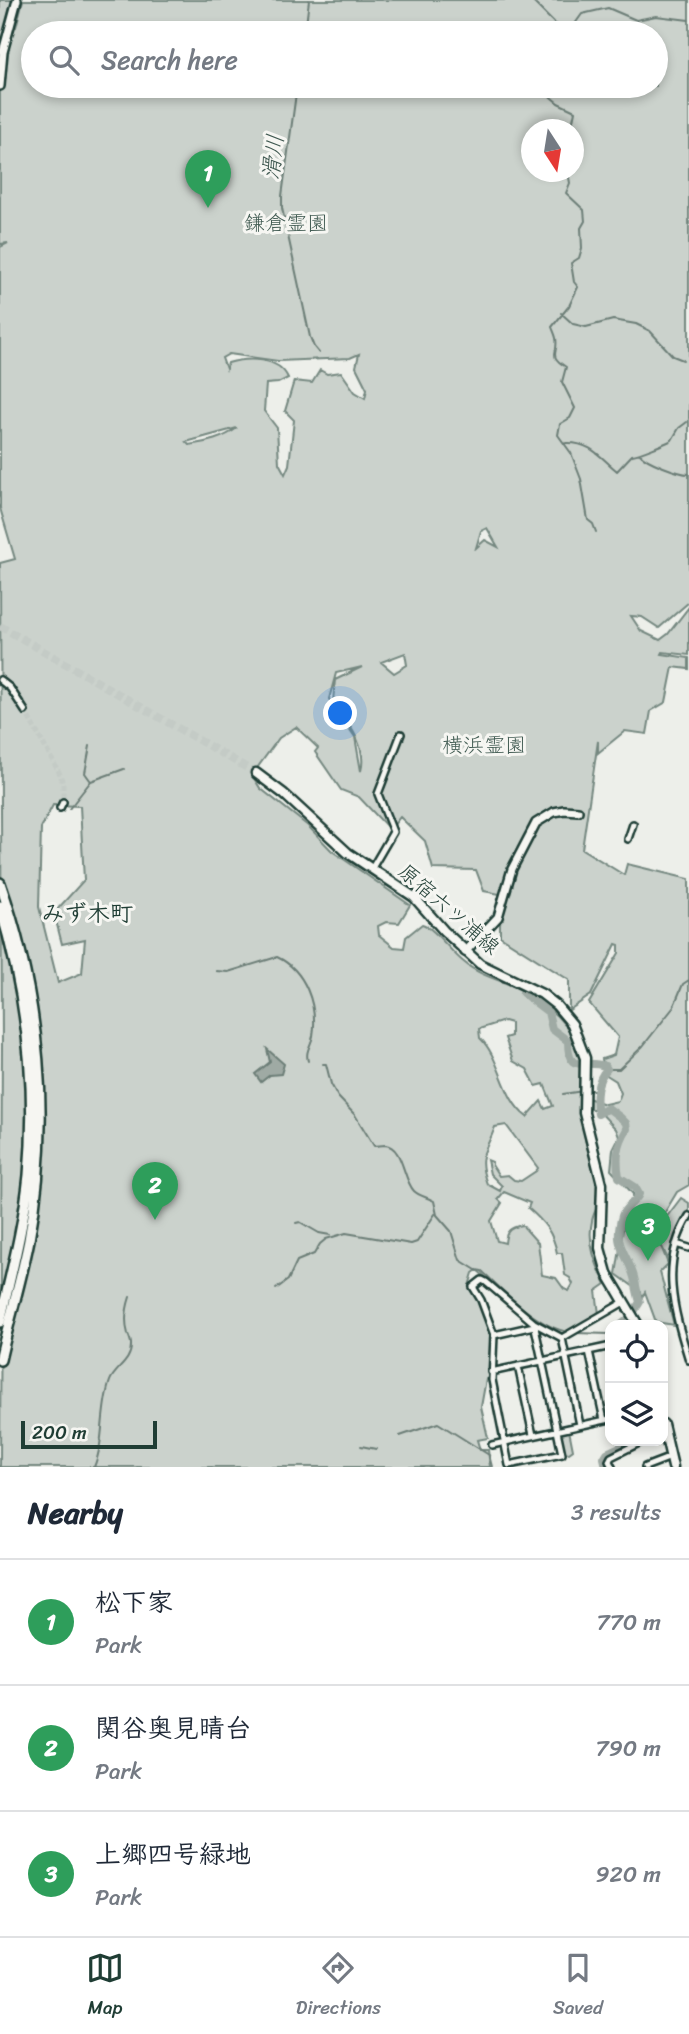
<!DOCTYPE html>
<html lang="en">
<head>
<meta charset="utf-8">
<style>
	:root { --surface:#fff; --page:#f2f2f3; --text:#1f2937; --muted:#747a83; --line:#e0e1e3; --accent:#1f3d34 }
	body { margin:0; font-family:Sriracha,"Klee One",sans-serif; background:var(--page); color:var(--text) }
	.controls { position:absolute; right:21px; bottom:21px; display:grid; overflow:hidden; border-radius:14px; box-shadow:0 4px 10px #0003 }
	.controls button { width:63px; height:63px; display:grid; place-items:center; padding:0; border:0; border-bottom:2px solid var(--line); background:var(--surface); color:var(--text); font:35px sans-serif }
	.compass { position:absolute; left:521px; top:119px; width:63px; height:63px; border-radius:50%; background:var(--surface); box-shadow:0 4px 10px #0003; rotate:168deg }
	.scale { position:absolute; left:21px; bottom:18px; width:136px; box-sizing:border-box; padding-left:7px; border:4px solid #1f3d34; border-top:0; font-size:19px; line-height:24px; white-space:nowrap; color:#1f3d34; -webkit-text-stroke:5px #f6f6f2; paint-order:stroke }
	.you { position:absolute; left:341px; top:714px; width:24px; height:24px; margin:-18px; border:5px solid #fff; border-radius:50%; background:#1a73e8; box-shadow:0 0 0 10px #1a73e833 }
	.badge { display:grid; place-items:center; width:46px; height:46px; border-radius:50%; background:var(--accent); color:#fff; font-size:23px; font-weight:700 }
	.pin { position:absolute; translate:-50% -58px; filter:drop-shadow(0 2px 4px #0008) }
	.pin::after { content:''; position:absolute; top:37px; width:24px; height:21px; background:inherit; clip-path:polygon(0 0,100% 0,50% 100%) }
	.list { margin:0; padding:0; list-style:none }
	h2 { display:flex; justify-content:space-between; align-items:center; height:91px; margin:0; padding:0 28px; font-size:30px }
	h2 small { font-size:23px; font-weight:400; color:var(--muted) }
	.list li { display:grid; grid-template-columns:46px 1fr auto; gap:21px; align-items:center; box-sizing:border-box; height:126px; padding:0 28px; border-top:2px solid var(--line) }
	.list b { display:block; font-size:26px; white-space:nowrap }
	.list p { margin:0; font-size:23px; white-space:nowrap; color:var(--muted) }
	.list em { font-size:23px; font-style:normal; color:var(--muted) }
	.icon { flex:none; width:38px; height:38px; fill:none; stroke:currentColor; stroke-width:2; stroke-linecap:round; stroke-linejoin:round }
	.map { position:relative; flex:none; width:689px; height:1467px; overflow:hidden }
	.search { position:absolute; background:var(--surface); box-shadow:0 4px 10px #0003; left:21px; right:21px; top:21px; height:77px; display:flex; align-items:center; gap:18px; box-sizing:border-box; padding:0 24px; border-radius:38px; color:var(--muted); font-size:26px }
	.sheet { height:469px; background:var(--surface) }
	nav { display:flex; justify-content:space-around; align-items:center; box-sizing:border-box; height:98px; border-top:2px solid var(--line); background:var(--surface); font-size:19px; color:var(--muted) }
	nav a { display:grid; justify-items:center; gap:4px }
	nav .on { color:var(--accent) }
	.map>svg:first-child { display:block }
	.green { fill:#cbd2cc; stroke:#758880; stroke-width:2; fill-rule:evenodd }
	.water { fill:#9faaa4; stroke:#6c7e77; stroke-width:2 }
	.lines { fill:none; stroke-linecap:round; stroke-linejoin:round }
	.stream { stroke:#6c7e77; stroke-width:2 }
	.river { stroke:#9faaa4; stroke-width:8 }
	.street-tunnel { stroke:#c4cbc6; stroke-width:5; stroke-dasharray:5 2.5; stroke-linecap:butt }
	.primary-tunnel { stroke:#c4cbc6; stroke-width:8; stroke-dasharray:8 4; stroke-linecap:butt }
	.street-casing { stroke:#1f3d34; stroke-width:10 }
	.secondary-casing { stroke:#1f3d34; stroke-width:12 }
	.primary-casing { stroke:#1f3d34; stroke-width:13 }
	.highway-casing { stroke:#1f3d34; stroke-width:14 }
	.street { stroke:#f6f6f2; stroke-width:5 }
	.secondary { stroke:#f6f6f2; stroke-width:7 }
	.primary { stroke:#f6f6f2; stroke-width:8 }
	.highway { stroke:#f6f6f2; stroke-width:9 }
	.labels { text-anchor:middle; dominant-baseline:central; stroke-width:6; stroke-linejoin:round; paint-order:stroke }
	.park-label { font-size:21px; fill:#415b52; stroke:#f6f6f2 }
	.street-label { font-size:21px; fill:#1f3d34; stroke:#f6f6f2 }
	.water-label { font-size:23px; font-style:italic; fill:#3f5850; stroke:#f6f6f2 }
	.neighbourhood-label { font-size:23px; font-weight:bold; fill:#1f3d34; stroke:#f6f6f2 }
</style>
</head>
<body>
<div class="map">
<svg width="689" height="1467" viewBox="0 0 689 1467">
	<rect width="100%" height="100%" fill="#edefea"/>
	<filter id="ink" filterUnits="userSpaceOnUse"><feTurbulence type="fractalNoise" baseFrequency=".0143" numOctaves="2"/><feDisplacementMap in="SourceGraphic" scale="14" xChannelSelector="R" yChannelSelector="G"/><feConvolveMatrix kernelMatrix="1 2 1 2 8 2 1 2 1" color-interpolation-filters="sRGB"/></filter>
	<g filter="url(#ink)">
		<path class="green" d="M0,0H13L7,28L16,27L23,0H689V602L659,628L642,617L631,616L641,631L660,640L668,634L689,607V655L663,652L662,654L689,658V669L673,667L666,702L651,711L647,734L625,731L598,753V741L582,849L624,875L627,864L689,879V1185L677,1192L659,1222L665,1219L681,1198L689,1203V1212L679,1228L669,1261L658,1239L668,1264L660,1272L674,1325L656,1322L645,1292L642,1297L641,1292L616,1274L623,1230L633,1202V1194L611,1170L613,1149L619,1137L616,1129L597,1109H590C572,1139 602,1168 599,1200C598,1207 593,1214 592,1221C587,1243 596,1265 606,1284L596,1291L599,1314L559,1336L529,1314L477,1270L473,1273L469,1286L480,1304L491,1338L490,1376L486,1379L481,1407L488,1438L477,1440L480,1450H488L490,1467H0L2,1046L0,563L15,559L0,508V247L8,243L0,244ZM33,33H656V86H33ZM532,130H574V172H532ZM229,354L278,361L350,358L359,354L356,367L367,389L365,398L355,392L341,372L327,374L320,370L312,383L294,381L285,411L294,420L289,465L285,474L279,463L277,428L264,411L266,384L278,383L288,378C279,357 248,357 228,363L226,369L222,358ZM237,428C223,439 207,442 189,445L186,442ZM487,528L498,547L485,540L476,548L481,531ZM405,653L407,665L394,673L381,662ZM362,667L335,680L333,701C346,720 368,746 361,771L355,737L329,699L336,673ZM296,727L318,748L315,752L341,790L359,797L390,830L400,817L425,841L433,869L476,870L484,891L500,894V936L569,980V1010L591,995L616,944L619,945V953L589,1003L618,1037L614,1055L602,1059L605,1074L616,1081L621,1093L618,1101L605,1104L582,1096C582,1084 584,1070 582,1058C575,1028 546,1002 518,988C501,980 480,976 465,963C451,953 435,928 422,924L406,937L404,948L394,947L379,935L378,926L386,922L399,923L410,905L332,851L308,826L260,788L252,775L279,738ZM53,805L80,806L84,880L54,913L62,944L85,939L82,973L58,983L39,907L41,828ZM504,1021L511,1023V1036L505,1038L513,1061L527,1069L536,1086L544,1084L553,1106L545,1109L541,1101L527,1117C502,1099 501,1058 480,1038L479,1029ZM506,1125L538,1168L536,1171L521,1181L514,1180L508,1175L499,1176L492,1165V1162L487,1160L490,1174L502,1186L500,1191L487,1184C476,1154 486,1153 495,1127ZM504,1192L530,1203L528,1208C544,1222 553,1232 557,1253H562L565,1275L570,1278L573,1284L569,1291L564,1289L556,1278L542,1275L538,1243L522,1225C510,1228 506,1230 505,1243L497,1241L491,1221L502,1203L498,1199Z
			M569,1430L573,1450L569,1453L563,1452L560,1435V1432Z"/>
		<path class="water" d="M267,1049L284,1064L281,1074L270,1075L261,1082L255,1074L270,1062Z"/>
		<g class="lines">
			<path class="stream" d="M531,0L557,26
				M558,27L572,28L582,14L608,8L636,20L656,16L689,20
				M305,33L309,0
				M552,33L557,27
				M297,86L282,196V208L310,337L314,347L319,353
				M546,86V93L558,103L575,111L571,130
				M568,172L570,183L566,193L584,210L585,221L581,228L582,248L579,258L571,263L574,282L578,287L569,306L552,327C553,330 555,334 556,338C559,354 547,355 566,367L562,382L575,408L570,418L560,424L558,435L571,453L581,479L588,520L593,524L596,532
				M561,313L573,324L586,327L613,320L636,324L650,331L673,356L683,360
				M566,443C591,442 601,458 617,471L632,455C640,454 664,444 672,440L679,428L687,422
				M640,454C647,462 679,474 689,474
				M90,780L85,773L90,746
				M69,809L91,781L124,769
				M216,971L228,972L277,957C305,970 318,1005 313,1036C311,1046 305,1051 308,1061
				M323,1064H326L331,1084L338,1097L355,1115L374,1146C378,1146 381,1145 385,1145C403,1146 403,1180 414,1191C419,1196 427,1197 434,1201L437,1215L451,1231L460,1260L476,1270L482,1271C505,1292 538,1328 569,1332
				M607,1069H619L643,1046L673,1008L683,984L689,980
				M588,1091L598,1089
				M563,1094L583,1091
				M296,1223L300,1222L319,1233L330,1235
				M276,1289L288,1280L297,1261L314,1254L320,1244L326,1239L346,1233L411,1244L417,1242L435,1214
				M575,1333L610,1334
				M400,1436L438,1423L489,1455L492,1467
				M361,1446L376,1449
				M94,1467C105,1441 100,1408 110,1381C115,1368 132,1362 131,1344C131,1341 129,1337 128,1334C124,1320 126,1309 130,1297"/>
			<path class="river" d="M523,993L548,1012L552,1029L568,1041C568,1076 583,1058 605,1066L607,1069C596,1080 595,1099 598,1114L608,1108L621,1118L626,1123L627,1129C617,1145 616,1159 619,1177L635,1187L639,1194C636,1202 625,1206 622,1216C613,1246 625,1249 633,1274C636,1283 637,1293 640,1302L630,1318L621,1325
				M606,1467L604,1458L607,1453L633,1441"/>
			<path class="street-tunnel" d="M25,711L60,774L63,784V802"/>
			<path class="primary-tunnel" d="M0,626L256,773"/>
			<g class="street-casing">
				<path id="street" d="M0,680L10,688L25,711
					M60,808L63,802
					M628,839L633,824
					M372,868L393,832L378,794L401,734
					M689,1216C659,1263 674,1311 689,1360
					M676,1244L689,1248
					M534,1323L562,1454L509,1465L492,1380L494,1335L481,1300L473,1287L482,1280L486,1282L534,1323L562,1338L624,1302
					M494,1335L534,1326
					M562,1338L580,1425
					M589,1351L604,1420
					M518,1366L533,1435
					M491,1372L607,1347L610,1349
					M492,1445L610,1419
					M612,1467L609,1461L611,1457L643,1441
					M645,1467L671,1457"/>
			</g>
			<g class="secondary-casing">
				<path id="secondary" d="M0,86L3,52L17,0
					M465,952L498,917L512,869L536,823L554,812L564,810L578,811"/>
			</g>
			<g class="primary-casing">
				<path id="primary" d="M256,773L284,794L348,853L414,897L444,931L480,964L542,994L556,1005L572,1024L585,1058L584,1113L602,1184L600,1248L607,1273L638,1325
					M663,1424L673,1467"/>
			</g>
			<g class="highway-casing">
				<path id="highway" d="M0,883C40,997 51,1121 29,1240C21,1281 9,1320 0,1360
					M0,906C26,993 37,1085 29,1175C24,1225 11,1274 0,1322"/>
			</g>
			<use href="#street" class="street"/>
			<use href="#secondary" class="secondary"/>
			<use href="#primary" class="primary"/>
			<use href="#highway" class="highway"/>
		</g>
	</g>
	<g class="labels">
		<g class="park-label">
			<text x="286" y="223">鎌倉霊園</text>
			<text x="484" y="745">横浜霊園</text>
		</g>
		<g class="street-label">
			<text transform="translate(449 909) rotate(41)">原宿六ツ浦線</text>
		</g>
		<g class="water-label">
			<text transform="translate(273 157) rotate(-83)">滑川</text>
		</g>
		<g class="neighbourhood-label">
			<text x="87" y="913">みず木町</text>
		</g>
	</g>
</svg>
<div class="controls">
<button><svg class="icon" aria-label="locate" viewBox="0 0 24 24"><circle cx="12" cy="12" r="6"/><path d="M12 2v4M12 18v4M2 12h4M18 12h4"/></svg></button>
<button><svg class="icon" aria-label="layers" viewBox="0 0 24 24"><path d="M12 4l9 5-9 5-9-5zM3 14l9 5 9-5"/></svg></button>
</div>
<svg class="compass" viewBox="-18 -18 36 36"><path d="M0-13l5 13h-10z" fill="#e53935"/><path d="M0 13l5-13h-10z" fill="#747a83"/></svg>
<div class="scale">200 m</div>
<div class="you"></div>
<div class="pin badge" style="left:208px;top:208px;background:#2e9e5b">1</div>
<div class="pin badge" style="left:155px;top:1220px;background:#2e9e5b">2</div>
<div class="pin badge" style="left:648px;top:1261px;background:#2e9e5b">3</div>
<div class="search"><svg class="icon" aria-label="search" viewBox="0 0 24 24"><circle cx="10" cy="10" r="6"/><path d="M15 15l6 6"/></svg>Search here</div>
</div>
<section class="sheet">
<h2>Nearby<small>3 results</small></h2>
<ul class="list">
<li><span class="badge" style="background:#2e9e5b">1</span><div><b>松下家</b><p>Park</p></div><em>770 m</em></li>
<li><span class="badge" style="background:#2e9e5b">2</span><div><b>関谷奥見晴台</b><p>Park</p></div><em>790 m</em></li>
<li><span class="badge" style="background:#2e9e5b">3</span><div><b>上郷四号緑地</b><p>Park</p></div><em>920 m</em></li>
</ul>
</section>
<nav>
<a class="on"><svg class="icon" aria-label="map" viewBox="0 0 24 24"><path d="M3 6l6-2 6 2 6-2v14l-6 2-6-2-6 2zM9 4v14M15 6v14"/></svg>Map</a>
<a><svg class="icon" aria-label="directions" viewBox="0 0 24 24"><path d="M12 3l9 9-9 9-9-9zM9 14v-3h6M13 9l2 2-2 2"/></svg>Directions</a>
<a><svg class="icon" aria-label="saved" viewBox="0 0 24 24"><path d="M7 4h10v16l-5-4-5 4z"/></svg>Saved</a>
</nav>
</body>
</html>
